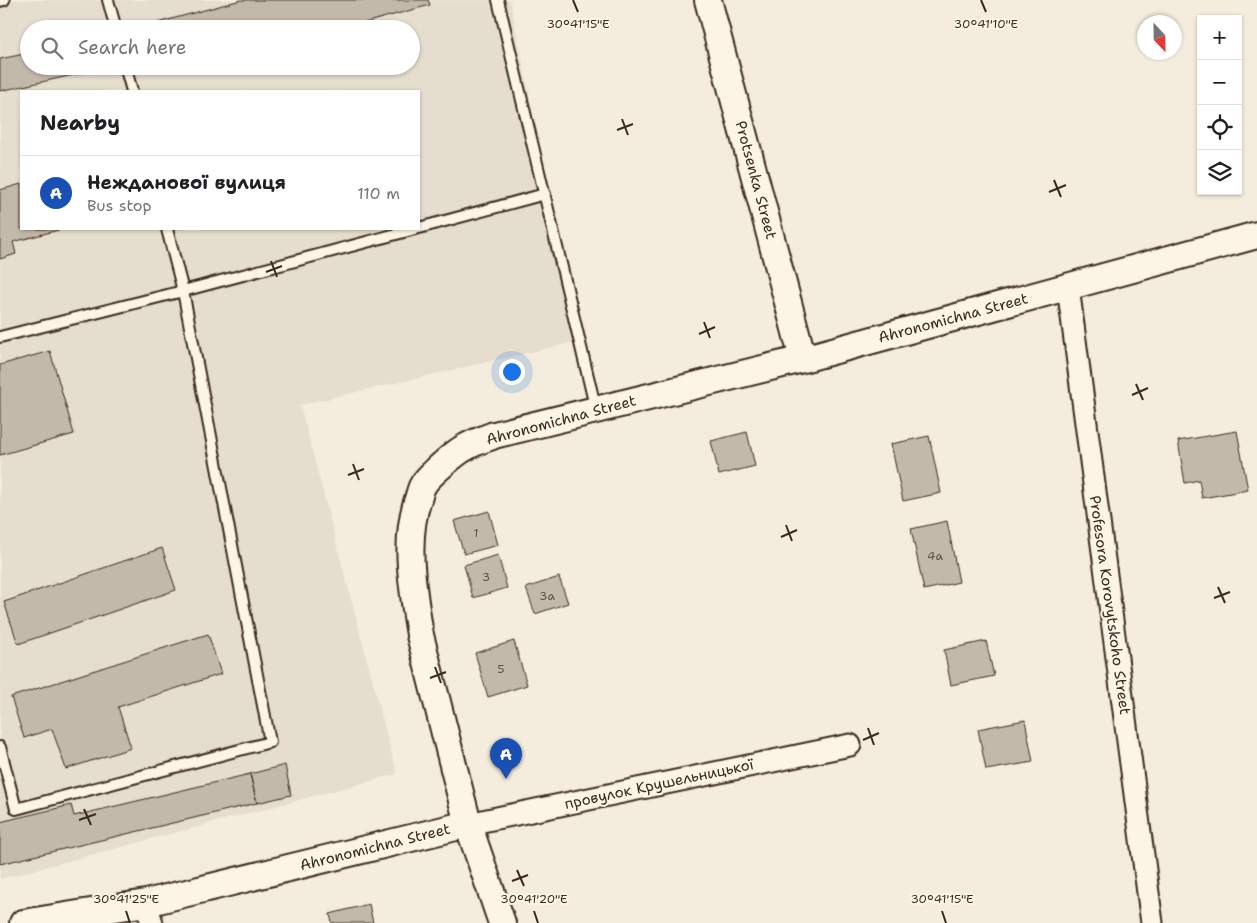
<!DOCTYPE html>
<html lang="en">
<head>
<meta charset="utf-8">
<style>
	:root { --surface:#fff; --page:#f2f2f2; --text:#202124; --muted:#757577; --line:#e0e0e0; --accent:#c8321e }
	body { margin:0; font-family:"Shantell Sans",sans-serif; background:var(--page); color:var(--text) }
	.controls { position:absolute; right:15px; top:15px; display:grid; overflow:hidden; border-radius:0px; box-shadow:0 1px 4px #0004 }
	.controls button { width:45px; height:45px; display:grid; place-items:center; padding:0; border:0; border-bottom:1px solid var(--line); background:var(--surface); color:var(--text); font:25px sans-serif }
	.compass { position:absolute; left:1137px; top:15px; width:45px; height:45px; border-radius:50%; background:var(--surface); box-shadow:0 1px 4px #0004; rotate:158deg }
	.you { position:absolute; left:511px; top:371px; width:18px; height:18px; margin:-12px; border:4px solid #fff; border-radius:50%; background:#1a73e8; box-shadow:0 0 0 8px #1a73e833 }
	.badge { display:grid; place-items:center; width:32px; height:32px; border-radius:50%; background:var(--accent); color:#fff; font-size:16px; font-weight:700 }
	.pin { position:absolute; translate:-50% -41px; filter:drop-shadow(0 1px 2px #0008) }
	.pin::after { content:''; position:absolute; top:26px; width:18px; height:15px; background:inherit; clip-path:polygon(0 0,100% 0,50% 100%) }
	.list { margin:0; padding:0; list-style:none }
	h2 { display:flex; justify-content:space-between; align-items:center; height:65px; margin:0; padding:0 20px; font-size:21px }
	h2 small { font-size:16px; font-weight:400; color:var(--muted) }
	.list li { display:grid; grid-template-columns:32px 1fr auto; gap:15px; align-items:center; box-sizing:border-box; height:75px; padding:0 20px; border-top:1px solid var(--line) }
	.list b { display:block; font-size:19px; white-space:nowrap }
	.list p { margin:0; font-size:16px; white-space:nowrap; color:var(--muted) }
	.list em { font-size:16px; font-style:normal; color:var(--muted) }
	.icon { flex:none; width:28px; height:28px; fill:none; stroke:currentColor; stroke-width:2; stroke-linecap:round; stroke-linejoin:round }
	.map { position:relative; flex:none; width:1257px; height:923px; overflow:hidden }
	.search { position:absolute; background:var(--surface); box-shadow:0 1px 4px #0004; left:20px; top:20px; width:400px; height:55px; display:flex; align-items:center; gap:12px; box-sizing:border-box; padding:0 18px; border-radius:28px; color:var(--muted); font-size:19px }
	.panel { position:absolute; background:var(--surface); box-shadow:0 1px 4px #0004; left:20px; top:90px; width:400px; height:140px; border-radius:0px }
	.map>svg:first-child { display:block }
	.built { fill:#e5ddce; fill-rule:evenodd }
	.building { fill:#c3b9aa; stroke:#3b2a1e }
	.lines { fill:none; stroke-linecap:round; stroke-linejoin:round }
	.service-casing { stroke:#3b2a1e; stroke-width:14 }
	.minor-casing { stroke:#3b2a1e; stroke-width:25 }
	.tertiary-casing { stroke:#3b2a1e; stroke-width:30 }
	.service { stroke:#fcf5e5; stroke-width:10 }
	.minor { stroke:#fcf5e5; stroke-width:21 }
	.tertiary { stroke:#fcf5e5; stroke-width:26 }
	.ticks { fill:none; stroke:#3b2a1e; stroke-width:2 }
	.labels { text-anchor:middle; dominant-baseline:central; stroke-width:4; stroke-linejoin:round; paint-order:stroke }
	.number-label { font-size:12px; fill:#5d4e41 }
	.street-label { font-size:15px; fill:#3b2a1e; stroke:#fcf5e5 }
	.ticks-label { font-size:12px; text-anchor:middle; fill:#3b2a1e; stroke:#fcf5e5; stroke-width:4; stroke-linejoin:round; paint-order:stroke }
</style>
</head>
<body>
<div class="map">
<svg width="1257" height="923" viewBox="0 0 1257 923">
	<rect width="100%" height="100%" fill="#f4eddd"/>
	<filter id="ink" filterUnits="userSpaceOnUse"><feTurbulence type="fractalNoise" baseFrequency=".02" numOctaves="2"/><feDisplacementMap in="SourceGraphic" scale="10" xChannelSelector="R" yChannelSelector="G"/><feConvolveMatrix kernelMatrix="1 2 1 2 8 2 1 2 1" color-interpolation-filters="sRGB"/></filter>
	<g filter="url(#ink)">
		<path class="built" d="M0,0H510L579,341L300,405L397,774L0,879ZM29,29H411V66H29ZM21,91H419V229H21Z"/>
		<path class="building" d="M241,0H428L430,5L342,29H159L157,23Z
			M29,53V66H101V69L0,91V59Z
			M21,184V229H62L13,242L16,254L0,259V190Z
			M50,351L74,434L0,455V365Z
			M1237,431L1248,490L1202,498L1199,480L1185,483L1178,441Z
			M747,432L755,466L719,475L711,441Z
			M929,436L941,493L903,501L891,444Z
			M489,511L498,545L464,554L454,521Z
			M947,521L959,582L924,590L911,529Z
			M162,548L176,590L18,644L4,602Z
			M498,555L507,588L473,598L464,565Z
			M559,577L568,603L535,614L526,588Z
			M208,634L221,674L118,707L131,748L66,769L52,729L24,738L11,697Z
			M514,641L527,685L488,697L475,653Z
			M986,641L994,676L951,685L944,650Z
			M1025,720L1033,762L986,770L978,729Z
			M285,765L291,795L257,803L250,774Z
			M250,774L257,803L0,864V822L71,805L74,816Z
			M369,904L373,923H332L330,914Z"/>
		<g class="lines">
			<g class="service-casing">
				<path id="service" d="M108,0L116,29
					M498,0L596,410
					M0,1L4,0
					M125,66L132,91
					M419,228L545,194
					M0,337L183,291L415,229
					M0,747L16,809L270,742L183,291L167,229"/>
			</g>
			<g class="minor-casing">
				<path id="minor" d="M1068,287L1152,923
					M468,824L850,745
					M146,903L152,923"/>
			</g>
			<g class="tertiary-casing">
				<path id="tertiary" d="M708,0L803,359
					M23,923L146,903L468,824
					M502,923L468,824L420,635C413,590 403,540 419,496C420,492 421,488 423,485C427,477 457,451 466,447C474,442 485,439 494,435L803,359L1257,235"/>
			</g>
			<use href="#service" class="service"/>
			<use href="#minor" class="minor"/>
			<use href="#tertiary" class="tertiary"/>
		</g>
	</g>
	<path class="ticks" d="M573,0L578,12M981,0L986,12M622,119L628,135M617,130L633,124M1054,180L1061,197M1049,192L1066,185M271,261L277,277M266,272L282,266M704,322L710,338M699,334L715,327M1136,384L1143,400M1132,395L1148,388M353,464L359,480M348,475L364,469M786,525L792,541M781,537L797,530M1218,587L1225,603M1214,598L1230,592M435,667L441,683M430,678L446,672M868,728L874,745M863,740L879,733M84,809L91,825M79,820L96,814M517,870L524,886M512,881L528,875M126,911L130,923M534,911L538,923M942,911L946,923"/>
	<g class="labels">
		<g class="number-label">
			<text x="476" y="533">1</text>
			<text x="935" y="556">4а</text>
			<text x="486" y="577">3</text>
			<text x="547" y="596">3а</text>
			<text x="501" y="669">5</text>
		</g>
		<g class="street-label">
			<text transform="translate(756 180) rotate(75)">Protsenka Street</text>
			<text transform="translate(953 318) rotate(-15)">Ahronomichna Street</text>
			<text transform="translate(561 420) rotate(-15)">Ahronomichna Street</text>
			<text transform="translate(1110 605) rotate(82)">Profesora Korovytskoho Street</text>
			<text transform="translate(659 784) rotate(-12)">провулок Крушельницької</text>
			<text transform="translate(375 847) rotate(-14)">Ahronomichna Street</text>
		</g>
	</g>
	<g class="ticks-label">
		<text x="578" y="28">30°41'15"E</text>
		<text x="986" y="28">30°41'10"E</text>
		<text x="126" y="903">30°41'25"E</text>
		<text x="534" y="903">30°41'20"E</text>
		<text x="942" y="903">30°41'15"E</text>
	</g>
</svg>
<div class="controls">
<button>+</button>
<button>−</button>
<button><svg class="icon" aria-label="locate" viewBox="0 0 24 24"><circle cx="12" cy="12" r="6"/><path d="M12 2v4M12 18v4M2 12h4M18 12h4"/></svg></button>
<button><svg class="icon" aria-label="layers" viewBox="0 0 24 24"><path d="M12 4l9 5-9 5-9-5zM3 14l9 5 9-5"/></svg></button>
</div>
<svg class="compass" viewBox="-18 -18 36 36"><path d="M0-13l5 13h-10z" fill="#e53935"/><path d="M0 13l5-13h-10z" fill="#757577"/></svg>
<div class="you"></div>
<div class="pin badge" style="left:506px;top:779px;background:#1a4fb4">A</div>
<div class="search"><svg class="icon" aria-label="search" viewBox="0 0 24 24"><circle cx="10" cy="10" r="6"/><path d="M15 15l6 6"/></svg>Search here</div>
<section class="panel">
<h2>Nearby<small></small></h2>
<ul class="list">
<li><span class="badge" style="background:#1a4fb4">A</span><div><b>Нежданової вулиця</b><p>Bus stop</p></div><em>110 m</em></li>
</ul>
</section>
</div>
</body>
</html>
